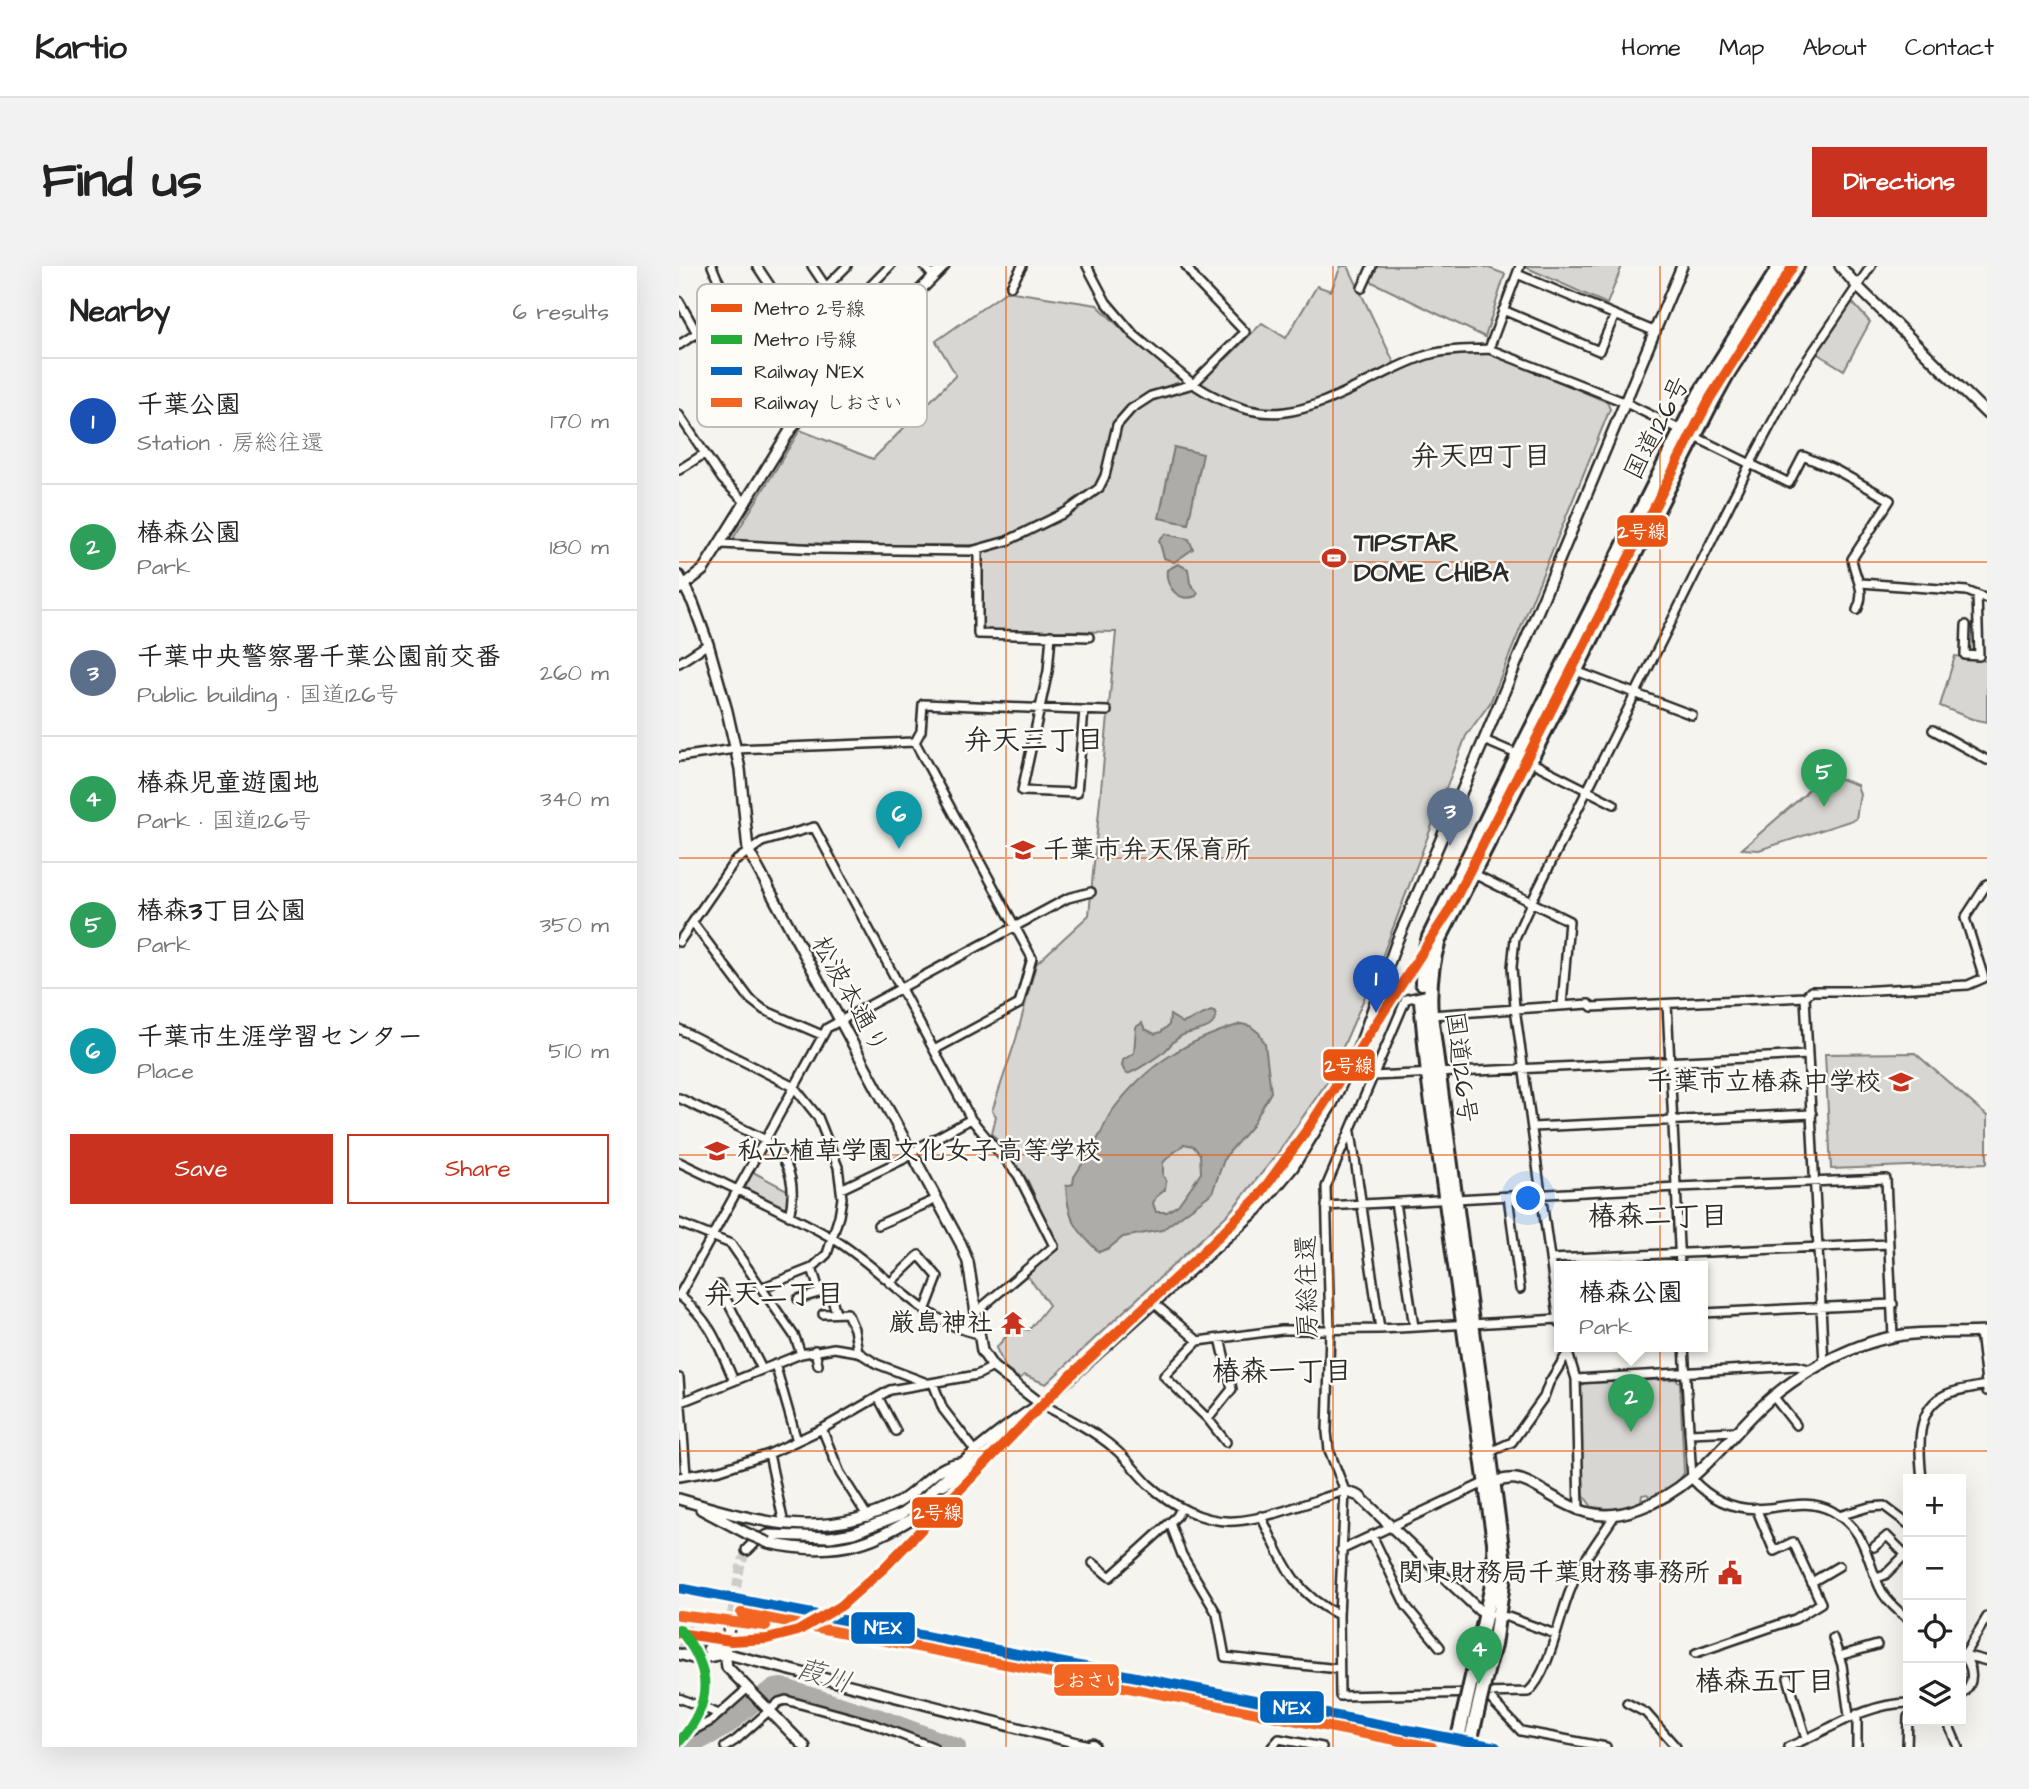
<!DOCTYPE html>
<html lang="en">
<head>
<meta charset="utf-8">
<style>
	:root { --surface:#fff; --page:#f2f2f2; --text:#222; --muted:#767676; --line:#e0e0e0; --accent:#c8321e }
	body { margin:0; font-family:"Architects Daughter","Klee One",sans-serif; background:var(--page); color:var(--text) }
	.controls { position:absolute; right:21px; bottom:21px; display:grid; overflow:hidden; border-radius:0px; box-shadow:0 7px 28px #0002 }
	.controls button { width:63px; height:63px; display:grid; place-items:center; padding:0; border:0; border-bottom:2px solid var(--line); background:var(--surface); color:var(--text); font:35px sans-serif }
	.you { position:absolute; left:850px; top:933px; width:24px; height:24px; margin:-18px; border:5px solid #fff; border-radius:50%; background:#1a73e8; box-shadow:0 0 0 10px #1a73e833 }
	.badge { display:grid; place-items:center; width:46px; height:46px; border-radius:50%; background:var(--accent); color:#fff; font-size:23px; font-weight:700 }
	.pin { position:absolute; translate:-50% -58px; filter:drop-shadow(0 2px 4px #0008) }
	.pin::after { content:''; position:absolute; top:37px; width:24px; height:21px; background:inherit; clip-path:polygon(0 0,100% 0,50% 100%) }
	.popup { position:absolute; left:875px; top:995px; width:154px; height:91px; box-sizing:border-box; display:grid; place-content:center; border-radius:0px; background:var(--surface); filter:drop-shadow(0 2px 5px #0005); font-size:23px; white-space:nowrap; color:var(--muted) }
	.popup b { font-size:26px; color:var(--text) }
	.popup::after { content:''; position:absolute; left:50%; top:100%; margin-left:-14px; border:14px solid transparent; border-top-color:var(--surface) }
	.list { margin:0; padding:0; list-style:none }
	h2 { display:flex; justify-content:space-between; align-items:center; height:91px; margin:0; padding:0 28px; font-size:30px }
	h2 small { font-size:23px; font-weight:400; color:var(--muted) }
	.list li { display:grid; grid-template-columns:46px 1fr auto; gap:21px; align-items:center; box-sizing:border-box; height:126px; padding:0 28px; border-top:2px solid var(--line) }
	.list b { display:block; font-size:26px; white-space:nowrap }
	.list p { margin:0; font-size:23px; white-space:nowrap; color:var(--muted) }
	.list em { font-size:23px; font-style:normal; color:var(--muted) }
	.actions { display:flex; gap:14px; padding:21px 28px }
	.actions a { flex:1; padding:16px 0; border:2px solid var(--accent); border-radius:0px; text-align:center; font-size:24px; color:var(--accent) }
	.actions .main { background:var(--accent); color:#fff }
	.icon { flex:none; width:38px; height:38px; fill:none; stroke:currentColor; stroke-width:2; stroke-linecap:round; stroke-linejoin:round }
	.map { position:relative; flex:none; width:1308px; height:1481px; overflow:hidden; border-radius:0px }
	header { display:flex; align-items:center; gap:42px; box-sizing:border-box; height:98px; padding:0 35px; background:var(--surface); border-bottom:2px solid var(--line) }
	header strong { font-size:33px }
	nav { display:flex; gap:38px; margin-inline-start:auto; font-size:24px }
	.intro { display:flex; align-items:center; justify-content:space-between; box-sizing:border-box; height:168px; padding:0 42px }
	h1 { margin:0; font-size:49px }
	.button { padding:18px 32px; border-radius:0px; background:var(--accent); color:#fff; font-size:24px; font-weight:700 }
	main { display:flex; gap:42px; padding:0 42px }
	aside { flex:1; background:var(--surface); border-radius:0px; box-shadow:0 7px 28px #0002 }
	.map>svg:first-child { display:block }
	.green { fill:#d7d6d2; stroke:#81807e; stroke-width:2 }
	.water { fill:#adaca9; stroke:#797877; stroke-width:2; fill-rule:evenodd }
	.lines { fill:none; stroke-linecap:round; stroke-linejoin:round }
	.river { stroke:#adaca9; stroke-width:18 }
	.tertiary-tunnel { stroke:#cdccc8; stroke-width:9; stroke-dasharray:9 4.5; stroke-linecap:butt }
	.minor-casing { stroke:#2b2b2b; stroke-width:12 }
	.tertiary-casing { stroke:#2b2b2b; stroke-width:14 }
	.primary-casing { stroke:#2b2b2b; stroke-width:18 }
	.trunk-casing { stroke:#2b2b2b; stroke-width:18 }
	.minor { stroke:#fdfcf7; stroke-width:7 }
	.tertiary { stroke:#fdfcf7; stroke-width:9 }
	.primary { stroke:#fdfcf7; stroke-width:12 }
	.trunk { stroke:#fdfcf7; stroke-width:12 }
	.tertiary-bridge-casing { stroke:#2b2b2b; stroke-width:14; stroke-linecap:butt }
	.trunk-bridge-casing { stroke:#2b2b2b; stroke-width:18; stroke-linecap:butt }
	.tertiary-bridge { stroke:#fdfcf7; stroke-width:9 }
	.trunk-bridge { stroke:#fdfcf7; stroke-width:12 }
	.rail-1-casing { stroke:#fdfcf7; stroke-width:16 }
	.rail-2-casing { stroke:#fdfcf7; stroke-width:16 }
	.rail-1 { stroke:#0065bd; stroke-width:10 }
	.rail-2 { stroke:#f26522; stroke-width:10 }
	.metro-1-casing { stroke:#fdfcf7; stroke-width:16 }
	.metro-2-casing { stroke:#fdfcf7; stroke-width:16 }
	.metro-1 { stroke:#ea5413; stroke-width:10 }
	.metro-2 { stroke:#23ac38; stroke-width:10 }
	.grid { fill:none; stroke:#e8590c; stroke-width:2; stroke-opacity:0.55 }
	.labels { text-anchor:middle; dominant-baseline:central; stroke-width:5; stroke-linejoin:round; paint-order:stroke }
	.street-label { font-size:26px; fill:#2b2b2b; stroke:#fdfcf7 }
	.poi-label { font-size:26px; font-weight:bold; fill:#2b2b2b; stroke:#fdfcf7; text-anchor:start }
	.neighbourhood-label { font-size:28px; font-weight:bold; fill:#2b2b2b; stroke:#fdfcf7 }
	.water-label { font-size:28px; font-style:italic; fill:#585857; stroke:#fdfcf7 }
	.key { fill:#fdfcf7; stroke:#bebdba; stroke-width:2 }
	.key-label { font-size:19px; fill:#2b2b2b }
	.line-badge { stroke:#fdfcf7; stroke-width:2.5 }
	.badge-label { font-size:19px; text-anchor:middle; font-weight:bold; fill:#fff }
</style>
</head>
<body>
<header>
<strong>Kartio</strong>
<nav><a>Home</a><a>Map</a><a>About</a><a>Contact</a></nav>
</header>
<div class="intro"><h1>Find us</h1><a class="button">Directions</a></div>
<main>
<aside>
<h2>Nearby<small>6 results</small></h2>
<ul class="list">
<li><span class="badge" style="background:#1a4fb4">1</span><div><b>千葉公園</b><p>Station · 房総往還</p></div><em>170 m</em></li>
<li><span class="badge" style="background:#2e9e5b">2</span><div><b>椿森公園</b><p>Park</p></div><em>180 m</em></li>
<li><span class="badge" style="background:#5c6f8a">3</span><div><b>千葉中央警察署千葉公園前交番</b><p>Public building · 国道126号</p></div><em>260 m</em></li>
<li><span class="badge" style="background:#2e9e5b">4</span><div><b>椿森児童遊園地</b><p>Park · 国道126号</p></div><em>340 m</em></li>
<li><span class="badge" style="background:#2e9e5b">5</span><div><b>椿森3丁目公園</b><p>Park</p></div><em>350 m</em></li>
<li><span class="badge" style="background:#0f9aa8">6</span><div><b>千葉市生涯学習センター</b><p>Place</p></div><em>510 m</em></li>
</ul>
<div class="actions"><a class="main">Save</a><a>Share</a></div>
</aside>
<div class="map">
<svg width="1308" height="1481" viewBox="0 0 1308 1481">
	<rect width="100%" height="100%" fill="#f5f4ef"/>
	<filter id="ink" filterUnits="userSpaceOnUse"><feTurbulence type="fractalNoise" baseFrequency=".0143" numOctaves="2"/><feDisplacementMap in="SourceGraphic" scale="14" xChannelSelector="R" yChannelSelector="G"/><feConvolveMatrix kernelMatrix="1 2 1 2 8 2 1 2 1" color-interpolation-filters="sRGB"/></filter>
	<g filter="url(#ink)">
		<path class="green" d="M662,0H669L719,105C749,90 785,81 818,89L928,136L931,143L811,437L787,470L701,696L650,813L596,891L550,947L367,1118L345,1109L341,1113L327,1103L317,1082L335,1061L350,1064L370,1039L348,1009V1006L378,980L349,915L313,867L317,850L313,845L337,773L357,698L410,649L437,366L308,364L301,357L297,279H190L57,275L55,271L121,164L194,193L277,109L257,75L328,25L418,39L455,75L511,122L548,92L583,57L607,72L638,20L652,25Z
			M697,0H804L826,8L806,71L691,15Z
			M844,0H943L928,38Z
			M1172,35L1191,56L1165,104L1137,87Z
			M1276,390L1308,395V456L1293,453L1261,440Z
			M1143,506L1178,519L1181,528L1177,553L1080,584L1063,583L1126,528Z
			M1236,787L1308,850V897L1152,903L1146,788Z
			M74,906L112,926L111,940L108,944L68,923L67,920Z
			M997,1113L1001,1117L1005,1207C998,1219 984,1225 972,1232L968,1228L963,1229L962,1235L941,1244L913,1241L905,1230L899,1124L905,1117Z"/>
		<path class="water" d="M495,181L524,188L509,258L480,252Z
			M486,268L510,273L514,283L495,296L485,292L480,274Z
			M499,298L509,303L511,317L519,327L517,330C500,337 486,321 488,304Z
			M532,745L537,747C537,766 516,763 502,770C496,773 491,780 486,785C478,791 455,807 447,808L443,800L444,794L455,787L457,761L463,757L466,763L476,768L482,766L490,759L491,749L504,757Z
			M562,758L571,760L580,767L586,778L592,826L572,861L546,891L533,927L483,964L444,971L430,982L420,986C397,965 388,950 387,920L394,918L395,911C403,898 411,886 418,874C424,864 427,853 433,845C468,798 507,775 562,758ZM505,878L514,880L521,888L522,907L499,939L488,946H477L474,937L477,931L486,924L487,914L484,910V897C490,889 498,885 505,878Z"/>
		<g class="lines">
			<path class="river" d="M9,1481L47,1461L88,1426L95,1422L103,1421L198,1451L278,1481"/>
			<path class="tertiary-tunnel" d="M50,1361L62,1298L68,1284
				M0,1376L29,1383"/>
			<g class="minor-casing">
				<path id="minor" d="M33,0C45,32 67,56 90,82
					M78,0L92,21L117,51
					M133,0L147,21L194,72
					M245,0L254,10
					M408,0L427,36L455,69L514,118L566,66L519,17L507,0
					M841,0L810,83L945,136L1110,217L1124,190L1157,204L1211,234L1173,293C1176,313 1188,324 1178,344
					M838,8L977,66
					M332,20L343,0
					M683,22L693,0
					M0,35L18,67L62,115L112,163
					M824,44L920,85L936,49
					M0,79L18,67
					M62,115L117,51L168,0
					M85,137L126,87L211,0
					M0,149L43,213L67,237
					M0,204L25,188
					M42,278L141,283L292,285L328,275L387,246L420,222L426,210L438,159L452,143L472,130L514,118C588,166 624,147 698,111C715,103 733,93 752,88C770,83 791,84 810,83
					M299,284V368L410,371
					M1182,317L1288,325L1308,333
					M1287,359L1286,389L1300,390L1298,329
					M372,369L369,405L343,525L398,527L405,444
					M0,397L29,378
					M897,405L1013,449
					M1254,464L1308,494
					M805,474L840,489
					M236,476L353,692L340,738L255,784
					M236,476L242,465L244,438L428,445
					M0,491L56,483L236,476
					M850,495L935,538
					M795,608L890,655L883,739
					M14,657L71,733L85,744L143,769
					M0,676L55,596L83,576L135,561L292,853L339,909L375,980L296,1047
					M746,729L727,733L647,921L651,1064L648,1166L650,1184L666,1225L660,1349L661,1430L849,1426C870,1408 880,1352 891,1325C901,1297 920,1274 936,1249
					M1126,731L1145,1098
					M988,738L1001,1000
					M752,749L910,738L913,741L1126,731L1132,725H1178L1289,719L1305,712L1286,652L1308,618
					M0,763L115,821L139,851L159,901L163,932L160,950L148,988L133,1002L82,1022
					M694,810L1129,789
					M0,832L87,874C111,894 118,920 110,950
					M853,861L1133,848
					M672,866L701,1063
					M0,896C51,921 104,944 153,972C204,1002 240,1055 299,1068
					M162,923L225,893L241,881L292,853
					M829,930L841,1023
					M716,936L735,1061
					M647,940L998,921L1207,913L1214,1071
					M0,957L52,978L116,1071L122,1088
					M199,959L258,933
					M871,993L1210,978
					M133,1002L141,1027
					M211,1017L240,989L259,1011L246,1045
					M40,1019L83,1103
					M0,1029C33,1057 38,1076 55,1115
					M0,1030L148,762L389,632L412,626
					M119,1033L150,1024L157,1046
					M475,1037L519,1075L603,1064L701,1063L880,1053
					M1024,1047L1214,1038
					M144,1048L168,1047L175,1063L179,1086
					M880,1056L836,742L833,701L836,672L852,637L1071,198L1120,106L1192,0
					M1301,1066L1308,1125
					M541,1072L553,1123L529,1153L547,1176
					M519,1075L485,1110L529,1153
					M887,1080L897,1113L900,1245
					M1005,1080L1013,1213C1033,1235 1059,1246 1090,1242C1112,1239 1133,1234 1153,1245C1190,1266 1186,1294 1203,1326C1208,1335 1221,1347 1229,1353
					M136,1084L139,1099
					M96,1098L118,1175
					M0,1112L7,1209
					M897,1113L1118,1100L1133,1104
					M254,1117L264,1143L298,1187
					M1094,1130L1117,1159
					M199,1131L217,1165
					M0,1137L122,1088L155,1082L179,1086L198,1098L248,1117
					M362,1138C387,1151 414,1164 436,1183C448,1193 458,1207 469,1218C492,1239 524,1257 556,1255C586,1254 635,1234 666,1225
					M143,1163L161,1207L189,1251
					M1010,1167L1059,1165
					M811,1186L833,1176L865,1131L870,1117L889,1086
					M90,1188L105,1258
					M0,1211L41,1204L90,1188L143,1163L211,1124L298,1109L314,1101
					M1243,1213C1240,1184 1235,1142 1268,1128C1280,1123 1294,1122 1307,1119
					M582,1250C603,1293 613,1327 660,1349
					M1160,1250L1190,1241L1205,1240L1229,1258
					M491,1257L503,1289L538,1348L546,1391L660,1403
					M693,1269L727,1340L761,1381
					M1195,1281L1208,1270L1226,1288
					M662,1284L805,1217
					M414,1297L431,1311L498,1250L502,1242
					M1198,1312L1206,1309L1229,1286
					M1133,1316L1160,1300
					M819,1350L829,1351L876,1368
					M1308,1351L1285,1389L1308,1395
					M1154,1372L1163,1399L1170,1450
					M1017,1387L1116,1353L1142,1337L1114,1276L1095,1285L1077,1242
					M1160,1390L1198,1379
					M1109,1412L1127,1473
					M806,1427L842,1465L927,1481
					M1282,1430C1297,1418 1295,1400 1282,1387
					M0,1432L40,1448
					M948,1437L967,1447L997,1481
					M1268,1455L1279,1481
					M0,1472L32,1455L68,1423
					M46,1481L57,1474L100,1436L107,1434L194,1458L254,1481
					M593,1481L600,1473L643,1481
					M1109,1481C1150,1465 1184,1438 1229,1437
					M1178,1481V1448
					M1228,1481L1229,1451"/>
			</g>
			<g class="tertiary-casing">
				<path id="tertiary" d="M1161,0L1178,20L1308,148
					M0,310L14,337L29,378L48,445L61,503L69,584L282,978L289,996L303,1085L314,1101L362,1138
					M0,323L24,304L112,163L194,72L265,0
					M810,1217C819,1215 828,1212 837,1213C847,1214 857,1221 866,1226C899,1246 922,1257 961,1242C1013,1223 1040,1183 1078,1145C1112,1111 1170,1078 1218,1070C1247,1065 1278,1068 1308,1066
					M264,1219L289,1204L352,1151L359,1142
					M666,1225L680,1230L800,1344L810,1348
					M250,1227C285,1195 321,1162 362,1138L578,944L614,901L653,838L682,776L718,675L805,474L1003,0
					M0,1233C76,1255 146,1277 220,1236C242,1224 256,1199 282,1197
					M22,1243L69,1268
					M90,1277C159,1292 199,1278 256,1237C269,1227 284,1220 289,1204
					M68,1284L78,1274L90,1269L151,1271L174,1267L221,1249L252,1226
					M50,1361L46,1387L48,1401L126,1481
					M0,1365L21,1370L42,1384
					M29,1383L414,1481
					M0,1388L17,1393L44,1388"/>
			</g>
			<g class="primary-casing">
				<path id="primary" d="M413,1481V1480"/>
			</g>
			<g class="trunk-casing">
				<path id="trunk" d="M743,717L744,691L750,671L834,499L1021,127L1101,0
					M742,735L749,809L815,1276L816,1305L794,1406
					M807,1409L815,1379L826,1304L752,749C750,723 752,699 760,674L1034,134L1050,105L1118,0"/>
			</g>
			<use href="#minor" class="minor"/>
			<use href="#tertiary" class="tertiary"/>
			<use href="#primary" class="primary"/>
			<use href="#trunk" class="trunk"/>
			<g class="tertiary-bridge-casing">
				<path id="tertiary-bridge" d="M69,1268L90,1277"/>
			</g>
			<g class="trunk-bridge-casing">
				<path id="trunk-bridge" d="M777,1481L794,1406
					M790,1481L807,1409"/>
			</g>
			<use href="#tertiary-bridge" class="tertiary-bridge"/>
			<use href="#trunk-bridge" class="trunk-bridge"/>
			<g class="rail-1-casing">
				<path id="rail-1" d="M0,1322L817,1481"/>
			</g>
			<g class="rail-2-casing">
				<path id="rail-2" d="M62,1347L753,1481
					M0,1349L87,1360"/>
			</g>
			<use href="#rail-1" class="rail-1"/>
			<use href="#rail-2" class="rail-2"/>
			<g class="metro-1-casing">
				<path id="metro-1" d="M0,1367L52,1375L88,1373L119,1365L162,1340L205,1302L387,1114L519,991L579,931L630,861L770,645L1031,132L1114,0"/>
			</g>
			<g class="metro-2-casing">
				<path id="metro-2" d="M0,1363C34,1403 34,1437 0,1476"/>
			</g>
			<use href="#metro-1" class="metro-1"/>
			<use href="#metro-2" class="metro-2"/>
		</g>
	</g>
	<path class="grid" d="M327,0V1481M654,0V1481M981,0V1481M0,296H1308M0,592H1308M0,889H1308M0,1185H1308"/>
	<defs>
		<g id="stadium-bare" transform="scale(1.89)"><path d="M0-5a6.5 5 0 1 0 0 10a6.5 5 0 1 0 0-10ZM-3.5-1.8h7v3.6h-7Z" fill="#c8321e" stroke="#fdfcf7" stroke-width="2.5" paint-order="stroke"/></g>
		<g id="school-bare" transform="scale(1.89)"><path d="M0-5L7-2L0 1L-7-2ZM-4 1L0 2.5L4 1V4Q0 6-4 4Z" fill="#c8321e" stroke="#fdfcf7" stroke-width="2.5" paint-order="stroke"/></g>
		<g id="temple-bare" transform="scale(1.89)"><path d="M0-6L5-2H3V0L6.5 2.5H4V6H1.5V3h-3V6H-4V2.5H-6.5L-3 0V-2H-5Z" fill="#c8321e" stroke="#fdfcf7" stroke-width="2.5" paint-order="stroke"/></g>
		<g id="civic-bare" transform="scale(1.89)"><path d="M-.6-6.5H3V-4.5H.6V-3L4-1V1h2V6H-6V1h2V-1L-.6-3ZM-1.2 2.5V6h2.4V2.5Z" fill="#c8321e" stroke="#fdfcf7" stroke-width="2.5" paint-order="stroke"/></g>
	</defs>
	<g fill-rule="evenodd">
		<use href="#stadium-bare" x="655" y="292"/>
		<use href="#school-bare" x="344" y="584"/>
		<use href="#school-bare" x="1222" y="816"/>
		<use href="#school-bare" x="38" y="885"/>
		<use href="#temple-bare" x="334" y="1057"/>
		<use href="#civic-bare" x="1051" y="1307"/>
	</g>
	<g class="labels">
		<g class="street-label">
			<text transform="translate(978 162) rotate(-63)">国道126号</text>
			<text transform="translate(171 729) rotate(61)">松波本通り</text>
			<text transform="translate(782 801) rotate(83)">国道126号</text>
			<text transform="translate(628 1021) rotate(-91)">房総往還</text>
		</g>
		<g class="poi-label">
			<text x="675" y="277">TIPSTAR<tspan x="675" dy="30">DOME CHIBA</tspan></text>
			<text x="364" y="584">千葉市弁天保育所</text>
			<text x="1202" y="816" text-anchor="end">千葉市立椿森中学校</text>
			<text x="58" y="885">私立植草学園文化女子高等学校</text>
			<text x="314" y="1057" text-anchor="end">厳島神社</text>
			<text x="1031" y="1307" text-anchor="end">関東財務局千葉財務事務所</text>
		</g>
		<g class="neighbourhood-label">
			<text x="802" y="190">弁天四丁目</text>
			<text x="355" y="474">弁天三丁目</text>
			<text x="979" y="950">椿森二丁目</text>
			<text x="95" y="1028">弁天二丁目</text>
			<text x="603" y="1105">椿森一丁目</text>
			<text x="1086" y="1415">椿森五丁目</text>
		</g>
		<g class="water-label">
			<text transform="translate(145 1410) rotate(17)">葭川</text>
		</g>
	</g>
	<rect x="18" y="18" width="230" height="143" rx="10" class="key"/>
	<rect x="32" y="38" width="31" height="8" fill="#ea5413"/>
	<rect x="32" y="69" width="31" height="9" fill="#23ac38"/>
	<rect x="32" y="101" width="31" height="8" fill="#0065bd"/>
	<rect x="32" y="132" width="31" height="9" fill="#f26522"/>
	<g class="key-label">
		<text x="75" y="49">Metro 2号線</text>
		<text x="75" y="80">Metro 1号線</text>
		<text x="75" y="112">Railway N'EX</text>
		<text x="75" y="143">Railway しおさい</text>
	</g>
	<g class="line-badge">
		<rect x="937" y="248" width="53" height="34" rx="7" fill="#ea5413"/>
		<rect x="643" y="782" width="54" height="34" rx="7" fill="#ea5413"/>
		<rect x="232" y="1230" width="53" height="33" rx="7" fill="#ea5413"/>
		<rect x="171" y="1345" width="66" height="34" rx="7" fill="#0065bd"/>
		<rect x="374" y="1397" width="67" height="34" rx="7" fill="#f26522"/>
		<rect x="580" y="1424" width="66" height="34" rx="7" fill="#0065bd"/>
	</g>
	<g class="badge-label">
		<text x="963" y="272">2号線</text>
		<text x="670" y="806">2号線</text>
		<text x="259" y="1253">2号線</text>
		<text x="204" y="1368">N'EX</text>
		<text x="407" y="1421">しおさい</text>
		<text x="613" y="1448">N'EX</text>
	</g>
</svg>
<div class="controls">
<button>+</button>
<button>−</button>
<button><svg class="icon" aria-label="locate" viewBox="0 0 24 24"><circle cx="12" cy="12" r="6"/><path d="M12 2v4M12 18v4M2 12h4M18 12h4"/></svg></button>
<button><svg class="icon" aria-label="layers" viewBox="0 0 24 24"><path d="M12 4l9 5-9 5-9-5zM3 14l9 5 9-5"/></svg></button>
</div>
<div class="you"></div>
<div class="pin badge" style="left:697px;top:747px;background:#1a4fb4">1</div>
<div class="pin badge" style="left:952px;top:1166px;background:#2e9e5b">2</div>
<div class="popup"><b>椿森公園</b>Park</div>
<div class="pin badge" style="left:771px;top:580px;background:#5c6f8a">3</div>
<div class="pin badge" style="left:800px;top:1418px;background:#2e9e5b">4</div>
<div class="pin badge" style="left:1145px;top:541px;background:#2e9e5b">5</div>
<div class="pin badge" style="left:220px;top:583px;background:#0f9aa8">6</div>
</div>
</main>
</body>
</html>
